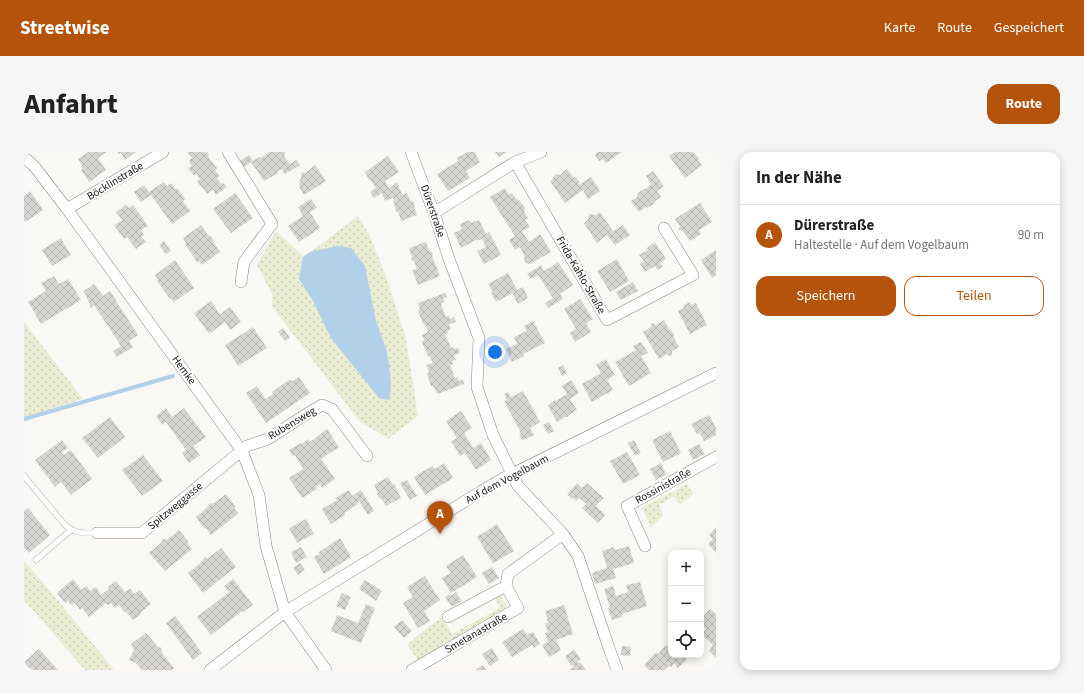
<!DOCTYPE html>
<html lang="de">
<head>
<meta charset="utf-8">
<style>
	:root { --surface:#fff; --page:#f6f6f6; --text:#222; --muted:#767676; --line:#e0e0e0; --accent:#b45309 }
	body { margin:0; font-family:"Source Sans 3",sans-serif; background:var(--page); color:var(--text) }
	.controls { position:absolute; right:12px; bottom:12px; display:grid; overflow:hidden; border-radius:8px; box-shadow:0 2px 10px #0003 }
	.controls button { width:36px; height:36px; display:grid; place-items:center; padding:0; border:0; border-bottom:1px solid var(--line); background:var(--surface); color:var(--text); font:20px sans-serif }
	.you { position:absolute; left:471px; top:200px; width:14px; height:14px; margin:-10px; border:3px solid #fff; border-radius:50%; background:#1a73e8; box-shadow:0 0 0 6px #1a73e833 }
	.badge { display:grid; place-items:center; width:26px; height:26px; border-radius:50%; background:var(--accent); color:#fff; font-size:13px; font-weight:700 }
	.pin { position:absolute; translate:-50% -33px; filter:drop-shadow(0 1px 2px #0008) }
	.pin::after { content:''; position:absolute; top:21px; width:14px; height:12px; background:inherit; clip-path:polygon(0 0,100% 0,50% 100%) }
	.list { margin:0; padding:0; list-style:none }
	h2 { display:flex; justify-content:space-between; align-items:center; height:52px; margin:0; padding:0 16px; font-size:17px }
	h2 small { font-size:13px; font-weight:400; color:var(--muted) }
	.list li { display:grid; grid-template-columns:26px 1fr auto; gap:12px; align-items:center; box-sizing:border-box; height:60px; padding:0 16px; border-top:1px solid var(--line) }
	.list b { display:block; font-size:15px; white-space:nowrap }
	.list p { margin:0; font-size:13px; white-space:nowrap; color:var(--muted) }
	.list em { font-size:13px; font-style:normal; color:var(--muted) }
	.actions { display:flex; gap:8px; padding:12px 16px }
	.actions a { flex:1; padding:9px 0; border:1px solid var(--accent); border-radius:12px; text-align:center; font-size:14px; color:var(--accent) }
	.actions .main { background:var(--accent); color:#fff }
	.icon { flex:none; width:22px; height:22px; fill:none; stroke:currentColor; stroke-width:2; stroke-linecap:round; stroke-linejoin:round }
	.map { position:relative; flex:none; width:692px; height:518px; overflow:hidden; border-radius:12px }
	header { display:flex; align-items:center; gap:24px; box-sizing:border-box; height:56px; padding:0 20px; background:var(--accent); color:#fff }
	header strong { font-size:19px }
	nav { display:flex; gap:22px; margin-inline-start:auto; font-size:14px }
	.intro { display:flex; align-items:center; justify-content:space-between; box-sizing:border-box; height:96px; padding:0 24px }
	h1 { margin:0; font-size:28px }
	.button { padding:10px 18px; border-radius:12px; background:var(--accent); color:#fff; font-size:14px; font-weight:700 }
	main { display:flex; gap:24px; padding:0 24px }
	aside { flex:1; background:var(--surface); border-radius:12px; box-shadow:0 2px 10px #0003 }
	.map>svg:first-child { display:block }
	.grass { fill:url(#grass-dots) }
	.water { fill:#b1d0e9 }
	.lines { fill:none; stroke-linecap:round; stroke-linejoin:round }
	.stream { stroke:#b1d0e9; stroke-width:4 }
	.building { fill:url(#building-cross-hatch) }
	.service-casing { stroke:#8a8884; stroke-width:6 }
	.minor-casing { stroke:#8a8884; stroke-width:12 }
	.service { stroke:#fff; stroke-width:5.5 }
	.minor { stroke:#fff; stroke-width:11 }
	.labels { text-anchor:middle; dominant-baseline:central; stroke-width:4; stroke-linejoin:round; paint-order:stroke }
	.street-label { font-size:11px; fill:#171715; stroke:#fff }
</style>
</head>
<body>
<header>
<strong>Streetwise</strong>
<nav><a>Karte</a><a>Route</a><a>Gespeichert</a></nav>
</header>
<div class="intro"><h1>Anfahrt</h1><a class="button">Route</a></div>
<main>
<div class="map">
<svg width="692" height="518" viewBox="0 0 692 518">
	<defs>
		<pattern id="grass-dots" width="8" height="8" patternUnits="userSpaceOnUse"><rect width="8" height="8" fill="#eaecd4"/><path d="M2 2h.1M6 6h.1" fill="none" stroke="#c8cab5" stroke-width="1.8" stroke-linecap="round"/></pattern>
		<pattern id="building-cross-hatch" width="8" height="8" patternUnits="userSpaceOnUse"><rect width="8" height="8" fill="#d7d5d1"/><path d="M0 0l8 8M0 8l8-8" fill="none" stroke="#b8b6b3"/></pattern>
	</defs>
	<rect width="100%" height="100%" fill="#f9f8f4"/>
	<path class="grass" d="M334,64L345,82L364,130L382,187L394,264L364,287L352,279L336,270L247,153L249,144L233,113L252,79L280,105Z
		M0,170L59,247L0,267Z
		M663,332L669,342L656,353L650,344L635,353L639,364L627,375L618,356Z
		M0,409L27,440L90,518H61L0,448Z
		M475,441L484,457L397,507L394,508L383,493L394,483L417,466L421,470L428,482L476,456L470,444Z"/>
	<path class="water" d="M314,94L327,96L341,114L352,169L362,197L365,211L367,233L365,248L355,246L307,186L288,147L275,127L279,105L286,100Z"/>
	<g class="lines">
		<path class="stream" d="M0,267L149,224"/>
	</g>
	<path class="building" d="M64,0H83L74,6L82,18L65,30L57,18H58V13L54,7Z
		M93,0H112L101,8L97,1L95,2Z
		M163,0H183L185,3L184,5L193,16L191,18L196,24L193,26L197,32L199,31L203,35L192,43L189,38L183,42L179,36H178L173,29L176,27L172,22L170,24L164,16L168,14L165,9L168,6Z
		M244,0H262L260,4L266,12L272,8L276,13L261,22L258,17L253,20L254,21L240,29L227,10L220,15L216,9L225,3L229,9L235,5L237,6L244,1Z
		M443,0H450L456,10L442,19L446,26L424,39L413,22L434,9L433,6Z
		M471,0H483L475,5Z
		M573,0H598L582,11L579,7L575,9L571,3Z
		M651,0H669L675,6L674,8L678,13L661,26L645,4Z
		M364,4L375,20L361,29L365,36L373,30L378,43L383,41L387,50L389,49L393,63L377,69L374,59L372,60L369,46L361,49L358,41L350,46L346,40L352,36L346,27L345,28L341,20Z
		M291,13L302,29L280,43L275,34L278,20L281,21Z
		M543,17L549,25H552L556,31H554L555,33L567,25L576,39L564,47L559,38L541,51L526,29L528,28L529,25L532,22L536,23Z
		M629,19L640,34L633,39L637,45L630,50L631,51L623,56L622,55L615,60L607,49L613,45L614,41L620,37H622L627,32L622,24Z
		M140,30L143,34L147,31L151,37L153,36L161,47L159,49L166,59L148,72L127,43L117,50L110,40L120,33L125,40Z
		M481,36L485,43L488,41L492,47L495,48L501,56L500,60L504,66L501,68L506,75L498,79L505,90L516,82L527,100L506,112L502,111L500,107V103L496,95L491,98L485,88L491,84L466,45Z
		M6,39L19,58L1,70L0,69V44Z
		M211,41L229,66L207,81L189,57Z
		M287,47L293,56L286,60L296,76L275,90L264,74L279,64L274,55Z
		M676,51L688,70L675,78L677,82L666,89L658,78H654L656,74L651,67Z
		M102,53L105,56L109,53L124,74L117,78L120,83L117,85L122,90L112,97L103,85L100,87L90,73L98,68L92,60Z
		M576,60L589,79L599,73L606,83L591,93L583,83L573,91L560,71L564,68L565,62L572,63Z
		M445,68L447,71L455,68L462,82L465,80L477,103L460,112L453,99L462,95L458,87L454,88H452L437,96L430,81L438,77L436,72Z
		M177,73L185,84L186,83L190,89L189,90L196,100L178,113L175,109L173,110L161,92L162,91L159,86Z
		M37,86L47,103L28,114L18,98Z
		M140,89L147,99L142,102L135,93Z
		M402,90L406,100H408L409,102L408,104L416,124L394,133L388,118L393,117L390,109L388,108L387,106L388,104L385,96Z
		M631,90L642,107L636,111L639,114L634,118L631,114L621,120L616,112L620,109L615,103L624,98L623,96Z
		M692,98V123L688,126L677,108Z
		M593,107L605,129L586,140L573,119Z
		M151,108L170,136L150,150L147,146L146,147L133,129L134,128L131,123Z
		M534,110L549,133L536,142L539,147L524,156L521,151L529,146L514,123L507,127L503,122L517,113L520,119Z
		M484,121L493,138L499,135L504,146L494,152L488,141L472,150L467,141L469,140L464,132Z
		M30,124L35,132L44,127L57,148L17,172L4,150L22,139L17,131Z
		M609,130L614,139L597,148L592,140Z
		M70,132L79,144L86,139L114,183L105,189L109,195L93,205L89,199L97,194L70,153L67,156L60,139Z
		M421,141L423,145L419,147L420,150L417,151L419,158L422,165L425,164L426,167L430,165L432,170L425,172L427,177L423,179L424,181L421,182L427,196L429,195L430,197L434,196L436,201L430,203L432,208L428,209L429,212L426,213L431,226L433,225L435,229L439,227L440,232L413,242L410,235L407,234L403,222L405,220L402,213L409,211L406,205L404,204L398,190L400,188L398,183L404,180L402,174L399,172L394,159L396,157L394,151Z
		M556,147L569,167L562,171L567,180L551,190L546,181L552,177L540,157Z
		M187,149L196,162L206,155L217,170L206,178L201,170L185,182L170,161Z
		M666,150L667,153L672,151L683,173L666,182L654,159L660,156L659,154Z
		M640,168L646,179L647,178L650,183L649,184L655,195L648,199V203L645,204L643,202L635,207L619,180L627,175L628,171L632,173Z
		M509,169L521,191L499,202L500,204L488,210L482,197L493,192L490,185L503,179L500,174Z
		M229,175L243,196L214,214L201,193Z
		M259,176L266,186L261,189L254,180Z
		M617,190L624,201L617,204L627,221L605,234L591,210L612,198L609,194Z
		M582,207L591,223L583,228L589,238L568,250L558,232L577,221L572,213Z
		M539,213L543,221L538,224L534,216Z
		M275,225L286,241L242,271L222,241L233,234L241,247L248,243L249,239L265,228L269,229Z
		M547,228L555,241L546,247L553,258L545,263L544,265H541L533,270L524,254L530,248L532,249L543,242L538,234Z
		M499,239L516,270L506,276L510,283L502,287L498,288L495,282L497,281L480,249L483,248L480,242L484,240L487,245Z
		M142,256L148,265L160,256L182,285L169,294L176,303L165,311L158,301L162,298L142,270L138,273L132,264Z
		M437,259L448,276L440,281L449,296L457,291L467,308L452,318L441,301L436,304L427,289L433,286L422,269Z
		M685,263L692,276V283L680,289L676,281L673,282L667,272Z
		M86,265L101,285L74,306L58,286Z
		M525,270L530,279L524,282L519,273Z
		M303,277L315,295L297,307L311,327L298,336L296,332L291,335L293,337L278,346L265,326L279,317L271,303L269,304L265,298L277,291L278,292L284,287L286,290Z
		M646,279L657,301L639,310L628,288Z
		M38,288L44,296L38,300L40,303L47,298L68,327L47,343L37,330L31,335L11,308Z
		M610,288L617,301L611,304L604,291Z
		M675,292L681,302L669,308L664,298Z
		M603,300L616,323L599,332L586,309Z
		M119,303L139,329L118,344L98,318Z
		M420,311L429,326L401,343L390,325L408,314L411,317Z
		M637,311L642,323L632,328L626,317Z
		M364,325L369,333L370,332L377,346L362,354L357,346L356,347L353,342L354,341L350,333Z
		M383,328L393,344L386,348L376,331Z
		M553,331L558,336L563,331L580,346L572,354L581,363L574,371L558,356L562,352L555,346L552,349L550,346L548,347L543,342Z
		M325,338L328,344L337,338L350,359L344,363L335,349L333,351L334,352L320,361L321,363L307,372L298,357L313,348L311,346Z
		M202,342L211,354V357L215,361L187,383L182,376L181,377L172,365L183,356L184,353L187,351H190Z
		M4,356L26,383L5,401L0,396V360Z
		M282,367L290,382L273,391L265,376Z
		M473,372L490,399L469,411L453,385Z
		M692,375V401L684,392L689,387L685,383Z
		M155,378L164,389V392L168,397L141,419L125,401L138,390V388L140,387L143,388Z
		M316,386L327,405L300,422L290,405L296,402L295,400Z
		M605,394L610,411L589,417L592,426L571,432L568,421L583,416L578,399L590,395L591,398Z
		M277,395L283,405L272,411L267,400Z
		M197,396L212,415L179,441L164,421L179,409L178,408L182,405L183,407Z
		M439,403L453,425L427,441L418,426L427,421L422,414Z
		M276,411L281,418L274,423L269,416Z
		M468,415L475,426L465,432L458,421Z
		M401,424L416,448L400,459L406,469L394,476L379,451L389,445L383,435Z
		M49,427L57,438L63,434L66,439L72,435L77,443L85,437L84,435L92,429L101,440L106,436L110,442L116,438L127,452L116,461L117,462L109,468L101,459L100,460L95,453L91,456L87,451L84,453L82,451L65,465L58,456L56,458L51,451L47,453L44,449L41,451L33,441Z
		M209,427L229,453L219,460L218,459L187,483L173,465L205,440L200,434Z
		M341,428L358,439L352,449L335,437Z
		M616,430L623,454L598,462V465L588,468L584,456L586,455L580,437L589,434L592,444L604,440L602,433Z
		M432,440L438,449L428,455L421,445L426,442L427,444Z
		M318,441L327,445L321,458L312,454Z
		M342,452L351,456L337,491L307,479L313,463L334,471Z
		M540,453L549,482L532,488L537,498L525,505L518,493L524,490L521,481L524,480L521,471H524L521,459Z
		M686,457L692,462V506L685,499L689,493L677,482L682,477L677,473V467Z
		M151,464L178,501L169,508L142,471Z
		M378,468L388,479L380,486L370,475Z
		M499,477L503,483L509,480L516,492L510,496L508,493L488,505L478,490Z
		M122,481L135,496L136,495L139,500L138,501L150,516L148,518H118L112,511L105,508L110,498L107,492Z
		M642,493L647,497V503H653L655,504L658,503L663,507L654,516L650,511L647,515L645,514L641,518H625L620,513L632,500L634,502Z
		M598,494L607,495L606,504L597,503Z
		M468,496L475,508L466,514L458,502Z
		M15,497L34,518H0V510Z
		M550,498L557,507L553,510L555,511L556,510L562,518H545L550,515L549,513L547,514L541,504Z
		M459,513L462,518H451Z"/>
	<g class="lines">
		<g class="service-casing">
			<path id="service" d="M0,324L40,372C51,382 58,381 73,381
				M12,408L47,378"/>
		</g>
		<g class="minor-casing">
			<path id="minor" d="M204,0L248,72L220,110L217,130
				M387,0L410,61L425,107L455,186L453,235L469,283L494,334L539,382L554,404L585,496L593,518
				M0,5L10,14L43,57L218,299L235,343L242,394L261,460L302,518
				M491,10L583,168L669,123L640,76
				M43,57L139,0
				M410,61L491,10L517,0
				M73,381H118L223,294L244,287L281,263L298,253L308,257L343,304
				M621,394L603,354L692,305
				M424,465L482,434
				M186,518L261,460L456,340L480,326L692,221
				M388,518L494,456L482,434L484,422L539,382"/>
		</g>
		<use href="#service" class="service"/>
		<use href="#minor" class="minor"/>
	</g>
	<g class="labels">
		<g class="street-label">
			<text transform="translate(91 29) rotate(-31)">Böcklinstraße</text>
			<text transform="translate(409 59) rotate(71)">Dürerstraße</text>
			<text transform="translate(557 123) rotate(60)">Frida-Kahlo-Straße</text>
			<text transform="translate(160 218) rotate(54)">Hemke</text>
			<text transform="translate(268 271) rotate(-31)">Rubensweg</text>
			<text transform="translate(483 327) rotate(-28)">Auf dem Vogelbaum</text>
			<text transform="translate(639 334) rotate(-29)">Rossinistraße</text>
			<text transform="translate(151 354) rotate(-40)">Spitzweggasse</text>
			<text transform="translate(452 481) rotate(-30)">Smetanastraße</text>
		</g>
	</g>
</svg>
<div class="controls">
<button>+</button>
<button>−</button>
<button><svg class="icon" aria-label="locate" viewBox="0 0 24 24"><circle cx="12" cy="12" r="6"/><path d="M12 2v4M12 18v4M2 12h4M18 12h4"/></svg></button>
</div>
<div class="you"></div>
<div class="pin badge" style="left:416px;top:382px">A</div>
</div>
<aside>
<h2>In der Nähe<small></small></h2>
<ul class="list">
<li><span class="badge">A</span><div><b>Dürerstraße</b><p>Haltestelle · Auf dem Vogelbaum</p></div><em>90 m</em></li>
</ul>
<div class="actions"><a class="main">Speichern</a><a>Teilen</a></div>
</aside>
</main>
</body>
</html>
